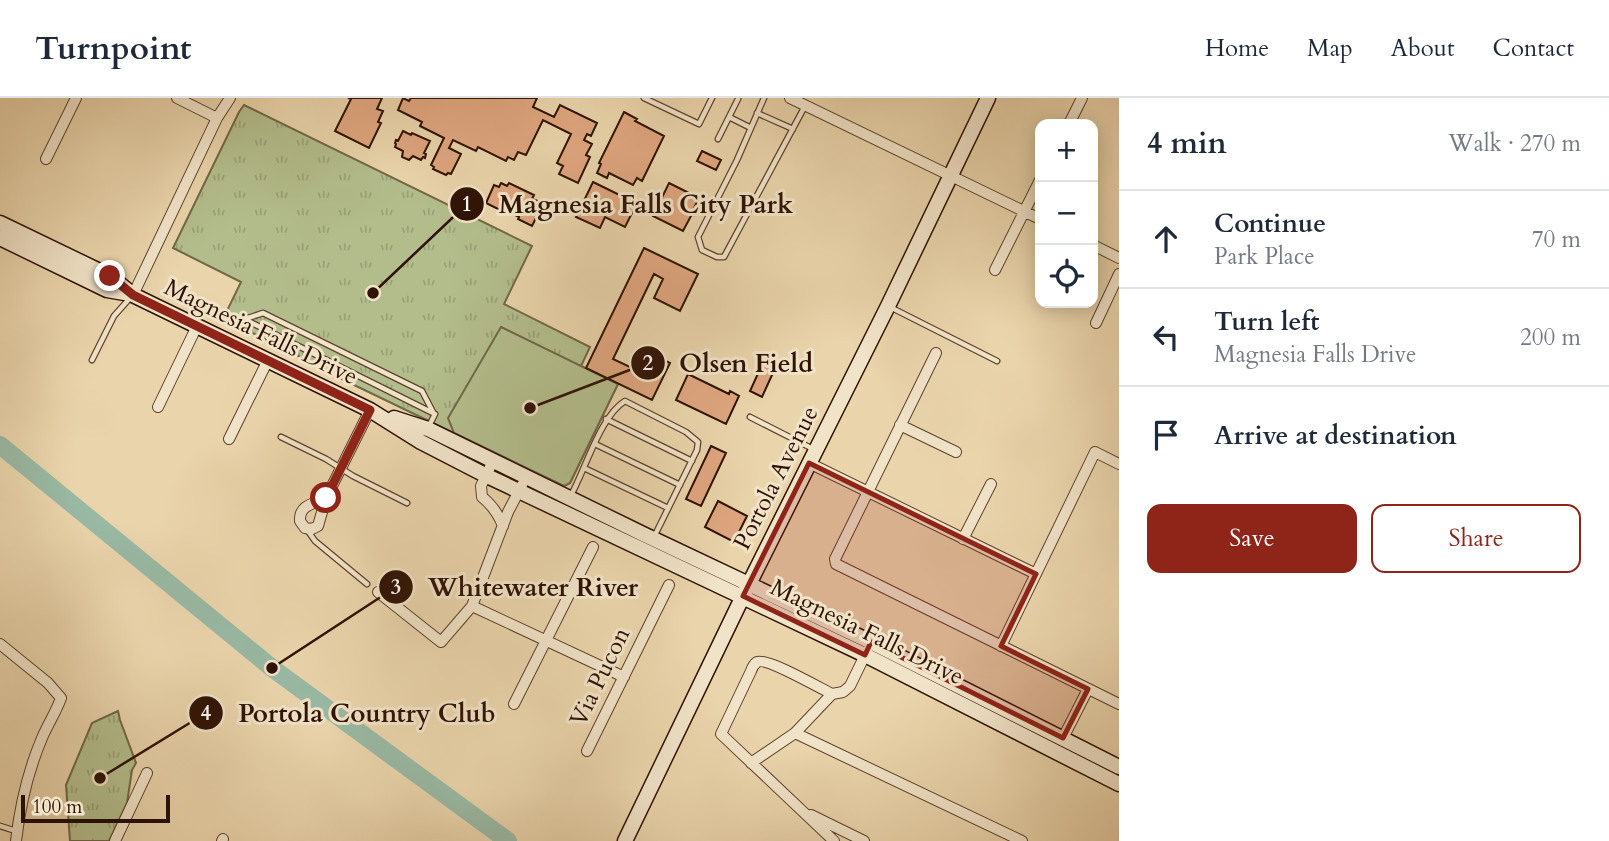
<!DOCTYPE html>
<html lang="en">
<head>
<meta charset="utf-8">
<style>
	:root { --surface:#fff; --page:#f6f6f7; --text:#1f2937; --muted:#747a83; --line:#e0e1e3; --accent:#8f2418 }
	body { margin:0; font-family:Cardo,serif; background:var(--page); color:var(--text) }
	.controls { position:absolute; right:21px; top:21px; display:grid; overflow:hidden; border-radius:14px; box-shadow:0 4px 18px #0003 }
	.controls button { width:63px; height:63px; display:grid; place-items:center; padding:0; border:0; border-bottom:2px solid var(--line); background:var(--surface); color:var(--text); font:35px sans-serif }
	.scale { position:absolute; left:21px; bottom:18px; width:149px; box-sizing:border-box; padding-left:7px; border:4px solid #2e1203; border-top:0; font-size:19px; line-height:24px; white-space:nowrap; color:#2e1203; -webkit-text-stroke:5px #f1e3c8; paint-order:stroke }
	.stop { position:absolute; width:21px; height:21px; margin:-16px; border:5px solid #8f2418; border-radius:50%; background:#fff }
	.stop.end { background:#8f2418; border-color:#fff; box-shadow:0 2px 7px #0008 }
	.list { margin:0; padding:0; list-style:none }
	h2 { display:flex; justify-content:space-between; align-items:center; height:91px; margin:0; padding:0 28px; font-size:30px }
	h2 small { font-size:23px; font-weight:400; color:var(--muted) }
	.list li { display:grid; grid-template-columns:46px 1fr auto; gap:21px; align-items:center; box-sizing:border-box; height:98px; padding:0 28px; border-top:2px solid var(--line) }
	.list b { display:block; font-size:26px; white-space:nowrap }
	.list p { margin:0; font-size:23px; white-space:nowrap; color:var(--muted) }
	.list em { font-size:23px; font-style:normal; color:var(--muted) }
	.actions { display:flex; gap:14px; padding:21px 28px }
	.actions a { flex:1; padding:16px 0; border:2px solid var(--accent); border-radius:14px; text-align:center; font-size:24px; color:var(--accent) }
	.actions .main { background:var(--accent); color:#fff }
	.icon { flex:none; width:38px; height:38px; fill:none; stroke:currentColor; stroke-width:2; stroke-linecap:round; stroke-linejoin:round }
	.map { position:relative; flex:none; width:1119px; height:743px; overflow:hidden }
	header { display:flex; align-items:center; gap:42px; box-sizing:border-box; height:98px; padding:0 35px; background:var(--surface); border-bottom:2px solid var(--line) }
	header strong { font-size:33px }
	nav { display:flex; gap:38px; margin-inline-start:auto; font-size:24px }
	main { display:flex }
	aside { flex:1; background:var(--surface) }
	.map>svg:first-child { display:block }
	.grass { fill:url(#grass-tufts); stroke:#706848; stroke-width:2 }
	.garden { fill:#b3bd8c; stroke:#706848; stroke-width:2 }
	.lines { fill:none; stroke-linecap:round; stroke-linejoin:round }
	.river { stroke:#99b9a4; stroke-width:18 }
	.building { fill:#dfa67f; stroke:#2e1203; stroke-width:2 }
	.lane-casing { stroke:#5d422d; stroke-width:7 }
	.street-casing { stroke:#5d422d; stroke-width:12 }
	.secondary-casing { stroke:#2e1203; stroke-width:17 }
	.lane { stroke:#f1e3c8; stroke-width:4.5 }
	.street { stroke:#f1e3c8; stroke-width:10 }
	.secondary { stroke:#f1e3c8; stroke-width:14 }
	.route { stroke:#8f2418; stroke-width:9 }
	.marked { fill:#8f2418; fill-opacity:0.2; stroke:#8f2418; stroke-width:5; stroke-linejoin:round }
	.labels { text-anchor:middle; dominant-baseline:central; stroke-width:6; stroke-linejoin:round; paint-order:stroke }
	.street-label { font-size:24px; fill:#2e1203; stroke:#f1e3c8 }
	.leader { fill:none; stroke:#2e1203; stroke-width:2.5 }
	.callout-dot { fill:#2e1203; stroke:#f1e3c8; stroke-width:2.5 }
	.mark-label { font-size:21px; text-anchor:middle; font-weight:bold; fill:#fff }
	.callout-label { font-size:26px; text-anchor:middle; font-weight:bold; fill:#2e1203; stroke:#f1e3c8; stroke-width:6; stroke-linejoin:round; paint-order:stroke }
</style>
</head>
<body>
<header>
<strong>Turnpoint</strong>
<nav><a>Home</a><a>Map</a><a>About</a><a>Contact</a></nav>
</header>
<main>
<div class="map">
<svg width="1119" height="743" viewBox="0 0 1119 743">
	<defs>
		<pattern id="grass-tufts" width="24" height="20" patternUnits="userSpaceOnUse" patternTransform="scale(1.75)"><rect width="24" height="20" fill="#b3bd8c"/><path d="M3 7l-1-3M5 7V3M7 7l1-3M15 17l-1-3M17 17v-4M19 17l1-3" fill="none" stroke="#9aa177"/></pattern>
	</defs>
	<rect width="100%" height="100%" fill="#ead4ab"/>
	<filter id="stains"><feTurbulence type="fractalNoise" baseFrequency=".00286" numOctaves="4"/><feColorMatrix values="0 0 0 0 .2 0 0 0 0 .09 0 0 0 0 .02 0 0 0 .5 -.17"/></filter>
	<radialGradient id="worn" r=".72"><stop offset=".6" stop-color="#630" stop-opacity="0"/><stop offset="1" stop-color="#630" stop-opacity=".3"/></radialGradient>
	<path class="grass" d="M244,7L532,148L504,206L590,249L581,268L618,286L570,385L564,388L325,273L286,251L223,221L241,184L173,150L239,14Z
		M118,613L120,622L136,665L132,672L127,705L109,743H70L66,687L92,625Z"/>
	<path class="garden" d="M501,229L618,286L570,385L564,388L454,335L448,320Z"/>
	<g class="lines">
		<path class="river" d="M0,347L272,570L508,743"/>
	</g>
	<path class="building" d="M348,0H382L377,11L383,13L378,24L381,25L369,50L335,33L351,1Z
		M403,0L409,3L411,0H537L533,9L554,19L560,7L597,25L591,38L587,36L584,42L592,46L586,57L590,59L578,85L559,76L563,68L557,65L571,36L543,22L526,57L518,54L514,62L508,59L506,63L478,49L476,53L453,42L449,50L461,56L451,76L448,75L446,77L433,71L434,69L431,67L444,40L420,28L422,24L398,12Z
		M624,14L637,21L635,23L664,38L642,83L637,80L633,87L609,75L607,80L597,75L601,66L599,65Z
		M403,33L411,37L412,35L430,43L424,55L426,56L425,60L423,59L421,62L413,58L409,62L402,59L403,53L395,49L396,46L395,45L396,42L398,43Z
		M702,53L721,62L716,72L697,63Z
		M593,84L640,107L636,115L633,113L625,129L605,119L600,130L576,119Z
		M501,85L507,88L509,85L534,97L532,101L538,103L536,108L541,110L532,128L518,121L519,119L501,110L500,112L486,105L494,87L499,89Z
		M669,85L699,100L694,110L696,111L694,117L692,116L683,133L653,118Z
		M644,150L698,176L680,213L654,200L663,181L654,176L613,261L634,271L643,252L670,265L652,302L586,270Z
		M766,258L778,264L762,299L750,293Z
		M688,276L729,296L730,293L739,298L726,326L676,302Z
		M711,348L726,355L701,408L686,401Z
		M718,403L747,418L734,444L705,429Z"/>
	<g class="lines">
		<g class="lane-casing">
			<path id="lane" d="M644,0L699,26L712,0
				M764,0L737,62L698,139L702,152L717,159H724L805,8
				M757,15L793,31
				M729,19L751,30
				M718,41L738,1
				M892,210L997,263
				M244,221L435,316L429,328
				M245,221L263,215L422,293L434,316
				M92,262L114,218L130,200
				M750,319L815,352
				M606,321L692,363
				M281,339L326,361L353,378L407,405
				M595,346L680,387
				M584,370L668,410
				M570,399C585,373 600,318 625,303L686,334L698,344L697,352L655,437
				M308,433L315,443L367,486
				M0,728L16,733"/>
		</g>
		<g class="street-casing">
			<path id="street" d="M177,0L217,20
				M790,0L1040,121
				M1069,26L1082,0
				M46,61L76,0
				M1093,147L1119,160
				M995,172L1040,82
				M133,197L217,20L230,0
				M1096,225L1119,176
				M936,255L835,461L836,466L1119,606
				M158,309L197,228
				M900,327L956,354
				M229,341L268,262
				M493,363L481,388L482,399C492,407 498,415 503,428
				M809,365L1036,476
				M326,400L318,428L312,431L305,430L300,423C299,407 313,406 326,400L370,312
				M963,441L991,386
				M378,494L441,544L472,508L508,414L522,387
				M472,508L624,579
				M0,546L48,585L61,600C56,614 48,626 42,640C28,673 20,708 16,743
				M1001,548L1095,354L1119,366
				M832,596L843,594L850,588L867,553
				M514,606L593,449
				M795,635L832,596C820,590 766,559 757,564C754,566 752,570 751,573L721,636L834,743
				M1063,640L1088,591
				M587,653L669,487
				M751,665L795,635L1022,743
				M811,717L864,743
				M115,743L147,675
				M222,743L223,741"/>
		</g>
		<g class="secondary-casing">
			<path id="secondary" d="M0,125L110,178L133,197L370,312L421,344L485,377L865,557L1119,686
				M0,140L107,192L130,196
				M394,320L428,331L645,437L871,544L1119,669
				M625,743L743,498L888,208L988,0"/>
		</g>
		<use href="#lane" class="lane"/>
		<use href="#street" class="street"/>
		<use href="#secondary" class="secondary"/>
	</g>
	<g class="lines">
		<path class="route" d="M110,178L133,197L370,312L326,400"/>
	</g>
	<path class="marked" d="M809,365L1036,476L1001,548L1088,591L1063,640L871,544L865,557L743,498Z"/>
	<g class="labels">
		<g class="street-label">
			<text transform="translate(261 234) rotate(26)">Magnesia Falls Drive</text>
			<text transform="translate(776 380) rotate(-63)">Portola Avenue</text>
			<text transform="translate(867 534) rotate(26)">Magnesia Falls Drive</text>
			<text transform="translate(600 579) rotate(-64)">Via Pucon</text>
		</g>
	</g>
	<path class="leader" d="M373 195L467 106M530 310L648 265M272 570L396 489M100 680L206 615"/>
	<g class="callout-dot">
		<circle cx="373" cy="195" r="7"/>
		<circle cx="530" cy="310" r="7"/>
		<circle cx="272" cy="570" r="7"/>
		<circle cx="100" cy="680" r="7"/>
		<circle cx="467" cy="106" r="18"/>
		<circle cx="648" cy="265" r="18"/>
		<circle cx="396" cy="489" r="18"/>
		<circle cx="206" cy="615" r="18"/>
	</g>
	<g class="mark-label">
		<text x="467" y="113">1</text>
		<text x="648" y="272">2</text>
		<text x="396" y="496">3</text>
		<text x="206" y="622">4</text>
	</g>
	<g class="callout-label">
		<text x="646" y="115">Magnesia Falls City Park</text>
		<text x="746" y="274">Olsen Field</text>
		<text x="533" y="498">Whitewater River</text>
		<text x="367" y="624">Portola Country Club</text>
	</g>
	<rect width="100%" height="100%" filter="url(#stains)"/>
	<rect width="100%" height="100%" fill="url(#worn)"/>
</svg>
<div class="controls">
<button>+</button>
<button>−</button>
<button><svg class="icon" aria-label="locate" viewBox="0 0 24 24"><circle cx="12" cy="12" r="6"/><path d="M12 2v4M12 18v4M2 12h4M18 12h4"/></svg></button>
</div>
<div class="scale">100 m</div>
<div class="stop" style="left:326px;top:400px"></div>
<div class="stop end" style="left:110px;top:178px"></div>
</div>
<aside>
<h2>4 min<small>Walk · 270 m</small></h2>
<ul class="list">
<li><svg class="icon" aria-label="ahead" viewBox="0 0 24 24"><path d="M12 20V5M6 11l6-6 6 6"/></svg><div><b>Continue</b><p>Park Place</p></div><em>70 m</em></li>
<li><svg class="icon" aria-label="left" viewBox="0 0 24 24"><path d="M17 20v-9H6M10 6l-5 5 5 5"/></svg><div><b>Turn left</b><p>Magnesia Falls Drive</p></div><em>200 m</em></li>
<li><svg class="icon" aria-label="arrive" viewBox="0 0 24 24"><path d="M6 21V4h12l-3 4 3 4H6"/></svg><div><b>Arrive at destination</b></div></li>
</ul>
<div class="actions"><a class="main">Save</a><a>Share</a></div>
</aside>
</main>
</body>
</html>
